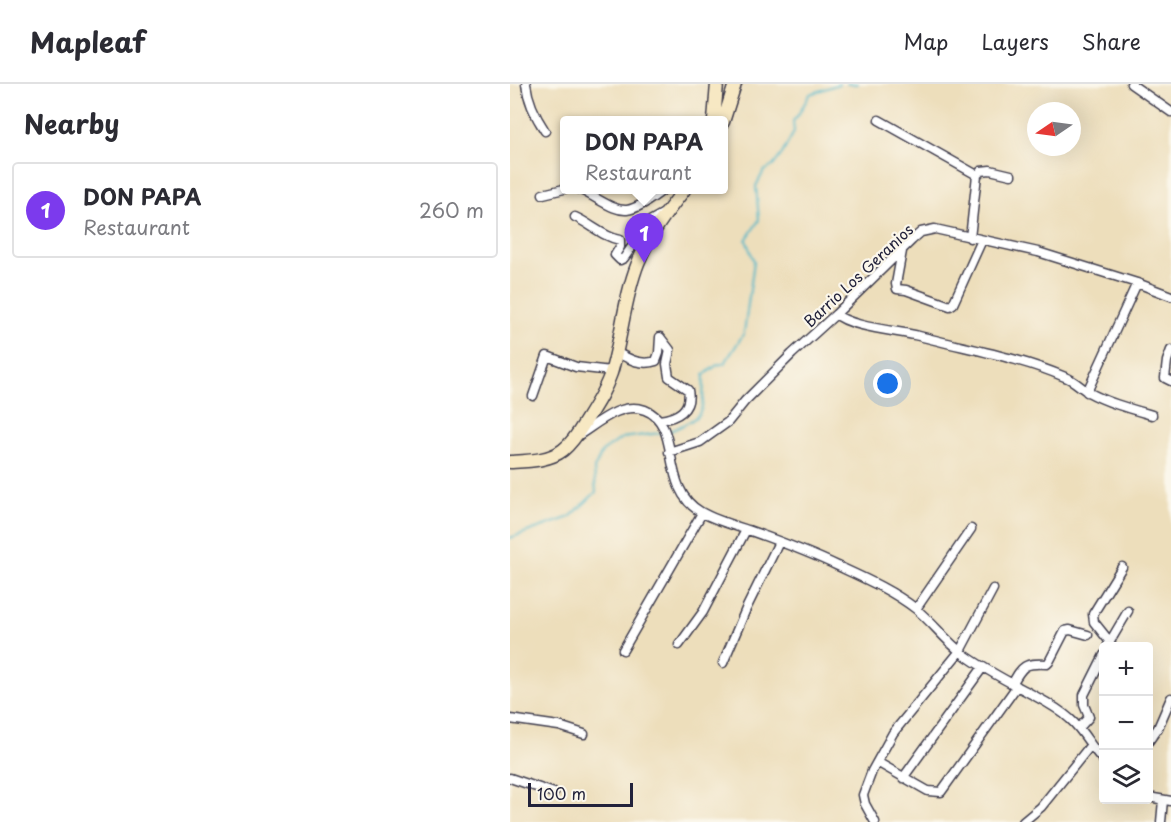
<!DOCTYPE html>
<html lang="en">
<head>
<meta charset="utf-8">
<style>
	:root { --surface:#fff; --page:#f7f7f7; --text:#2b2b33; --muted:#7c7c81; --line:#e1e1e2; --accent:#7c3aed }
	body { margin:0; font-family:"Playpen Sans",sans-serif; background:var(--page); color:var(--text) }
	.controls { position:absolute; right:18px; bottom:18px; display:grid; overflow:hidden; border-radius:6px; box-shadow:0 6px 24px #0002 }
	.controls button { width:54px; height:54px; display:grid; place-items:center; padding:0; border:0; border-bottom:2px solid var(--line); background:var(--surface); color:var(--text); font:30px sans-serif }
	.compass { position:absolute; left:517px; top:18px; width:54px; height:54px; border-radius:50%; background:var(--surface); box-shadow:0 6px 24px #0002; rotate:257deg }
	.scale { position:absolute; left:18px; bottom:15px; width:105px; box-sizing:border-box; padding-left:6px; border:3px solid #22223b; border-top:0; font-size:16px; line-height:21px; white-space:nowrap; color:#22223b; -webkit-text-stroke:4px #fbf7ec; paint-order:stroke }
	.you { position:absolute; left:378px; top:300px; width:21px; height:21px; margin:-15px; border:4px solid #fff; border-radius:50%; background:#1a73e8; box-shadow:0 0 0 9px #1a73e833 }
	.badge { display:grid; place-items:center; width:39px; height:39px; border-radius:50%; background:var(--accent); color:#fff; font-size:20px; font-weight:700 }
	.pin { position:absolute; translate:-50% -50px; filter:drop-shadow(0 2px 3px #0008) }
	.pin::after { content:''; position:absolute; top:32px; width:21px; height:18px; background:inherit; clip-path:polygon(0 0,100% 0,50% 100%) }
	.popup { position:absolute; left:50px; top:32px; width:168px; height:78px; box-sizing:border-box; display:grid; place-content:center; border-radius:6px; background:var(--surface); filter:drop-shadow(0 2px 4px #0005); font-size:20px; white-space:nowrap; color:var(--muted) }
	.popup b { font-size:22px; color:var(--text) }
	.popup::after { content:''; position:absolute; left:50%; top:100%; margin-left:-12px; border:12px solid transparent; border-top-color:var(--surface) }
	.list { margin:0; padding:0; list-style:none }
	h2 { display:flex; justify-content:space-between; align-items:center; height:78px; margin:0; padding:0 24px; font-size:26px }
	h2 small { font-size:20px; font-weight:400; color:var(--muted) }
	.list li { display:grid; grid-template-columns:39px 1fr auto; gap:18px; align-items:center; box-sizing:border-box; height:96px; margin:0 12px 12px; padding:0 12px; border:2px solid var(--line); border-radius:6px }
	.list b { display:block; font-size:22px; white-space:nowrap }
	.list p { margin:0; font-size:20px; white-space:nowrap; color:var(--muted) }
	.list em { font-size:20px; font-style:normal; color:var(--muted) }
	.icon { flex:none; width:33px; height:33px; fill:none; stroke:currentColor; stroke-width:2; stroke-linecap:round; stroke-linejoin:round }
	.map { position:relative; flex:none; width:661px; height:738px; overflow:hidden }
	header { display:flex; align-items:center; gap:36px; box-sizing:border-box; height:84px; padding:0 30px; background:var(--surface); border-bottom:2px solid var(--line) }
	header strong { font-size:28px }
	nav { display:flex; gap:33px; margin-inline-start:auto; font-size:21px }
	main { display:flex }
	aside { flex:1; background:var(--surface) }
	.map>svg:first-child { display:block }
	.lines { fill:none; stroke-linecap:round; stroke-linejoin:round }
	.stream { stroke:#4ab5c7; stroke-width:2 }
	.street-casing { stroke:#403e4e; stroke-width:11 }
	.secondary-casing { stroke:#403e4e; stroke-width:15 }
	.street { stroke:#fff; stroke-width:8 }
	.secondary { stroke:#f7e8c3; stroke-width:12 }
	.labels { text-anchor:middle; dominant-baseline:central; stroke-width:4.5; stroke-linejoin:round; paint-order:stroke }
	.street-label { font-size:15px; fill:#22223b; stroke:#fbf7ec }
</style>
</head>
<body>
<header>
<strong>Mapleaf</strong>
<nav><a>Map</a><a>Layers</a><a>Share</a></nav>
</header>
<main>
<aside>
<h2>Nearby<small></small></h2>
<ul class="list">
<li><span class="badge">1</span><div><b>DON PAPA</b><p>Restaurant</p></div><em>260 m</em></li>
</ul>
</aside>
<div class="map">
<svg width="661" height="738" viewBox="0 0 661 738">
	<rect width="100%" height="100%" fill="#fbf7ec"/>
	<filter id="ink" filterUnits="userSpaceOnUse"><feTurbulence type="fractalNoise" baseFrequency=".0167" numOctaves="2"/><feDisplacementMap in="SourceGraphic" scale="12" xChannelSelector="R" yChannelSelector="G"/><feConvolveMatrix kernelMatrix="1 2 1 2 8 2 1 2 1" color-interpolation-filters="sRGB"/></filter>
	<filter id="wash" filterUnits="userSpaceOnUse"><feTurbulence type="fractalNoise" baseFrequency=".008" numOctaves="4" result="noise"/><feDisplacementMap in="SourceGraphic" scale="24" xChannelSelector="R" yChannelSelector="G"/><feGaussianBlur stdDeviation="1.35" result="paint"/><feColorMatrix in="noise" values="0 0 0 0 0 0 0 0 0 0 0 0 0 0 0 0 0 1.4 0 .05"/><feComposite in="paint" operator="in"/></filter>
	<g filter="url(#wash)">
		<rect width="100%" height="100%" fill="#eddebb"/>
		<g class="lines">
			<path class="stream" d="M337,0H348
				M160,347C198,331 192,329 194,291L207,281L215,279L234,249L244,177L236,156L249,136L246,102L254,87L263,82L272,70L284,48L283,37L288,31L300,10L329,0
				M0,454L60,433L86,408L84,385L92,368L112,354L150,349"/>
		</g>
	</g>
	<g filter="url(#ink)">
		<g class="lines">
			<g class="street-casing">
				<path id="street" d="M16,0C18,18 25,32 35,47
					M621,0L661,28
					M369,36L467,91
					M71,106C113,128 112,137 153,106
					M33,110L54,105
					M65,133C81,140 93,153 110,156V163L105,171L110,176L114,174L140,137L154,129
					M460,154L467,91L471,87L480,86L501,91
					M392,167L386,200L387,205L396,206L440,222L443,220L472,156
					M326,230C339,243 389,247 409,252C458,265 509,273 555,293C564,296 570,303 578,308C598,319 621,325 642,331
					M661,266L657,277L655,294L661,297
					M106,268C119,275 130,282 146,277L149,269L150,253L160,266L157,280L159,293L178,306C182,326 167,334 149,336
					M577,308L627,199
					M23,312L37,272L66,283L101,287
					M69,351C87,340 111,317 135,326C173,340 148,404 191,428C205,436 222,441 238,446C269,457 301,469 330,483C356,495 383,507 406,525C422,538 435,556 452,569C471,583 493,595 514,606C530,615 546,622 560,635C574,647 581,664 594,677
					M159,368L190,358L218,338L235,317L282,270L326,230L402,156L411,148L425,145L528,168L627,199L661,212
					M406,525L461,445
					M600,558L584,538L583,530L612,483
					M169,561L193,528L236,446
					M598,561L618,527
					M113,566L192,429
					M213,579L236,525L269,458
					M502,600C513,581 514,579 537,580L539,578L555,547L560,546L578,551
					M0,635L49,642L74,650
					M569,644L579,633L574,621V611L594,571
					M638,658L648,644L661,614
					M367,678L418,707L431,708L507,602
					M0,694L44,709
					M393,694L473,583
					M638,713L661,717
					M365,738L355,720L353,711L362,687L383,649L450,567L483,505
					M513,738L531,723L580,662
					M651,738L653,716"/>
			</g>
			<g class="secondary-casing">
				<path id="secondary" d="M204,36L207,0
					M213,38L225,0
					M0,378C17,377 39,377 53,366C62,359 69,348 75,338C85,322 95,307 101,289C112,253 114,214 128,179C139,151 156,129 174,106"/>
			</g>
			<use href="#street" class="street"/>
			<use href="#secondary" class="secondary"/>
		</g>
	</g>
	<g class="labels">
		<g class="street-label">
			<text transform="translate(348 191) rotate(-43)">Barrio Los Geranios</text>
		</g>
	</g>
</svg>
<div class="controls">
<button>+</button>
<button>−</button>
<button><svg class="icon" aria-label="layers" viewBox="0 0 24 24"><path d="M12 4l9 5-9 5-9-5zM3 14l9 5 9-5"/></svg></button>
</div>
<svg class="compass" viewBox="-18 -18 36 36"><path d="M0-13l5 13h-10z" fill="#e53935"/><path d="M0 13l5-13h-10z" fill="#7c7c81"/></svg>
<div class="scale">100 m</div>
<div class="you"></div>
<div class="pin badge" style="left:134px;top:179px">1</div>
<div class="popup"><b>DON PAPA</b>Restaurant</div>
</div>
</main>
</body>
</html>
